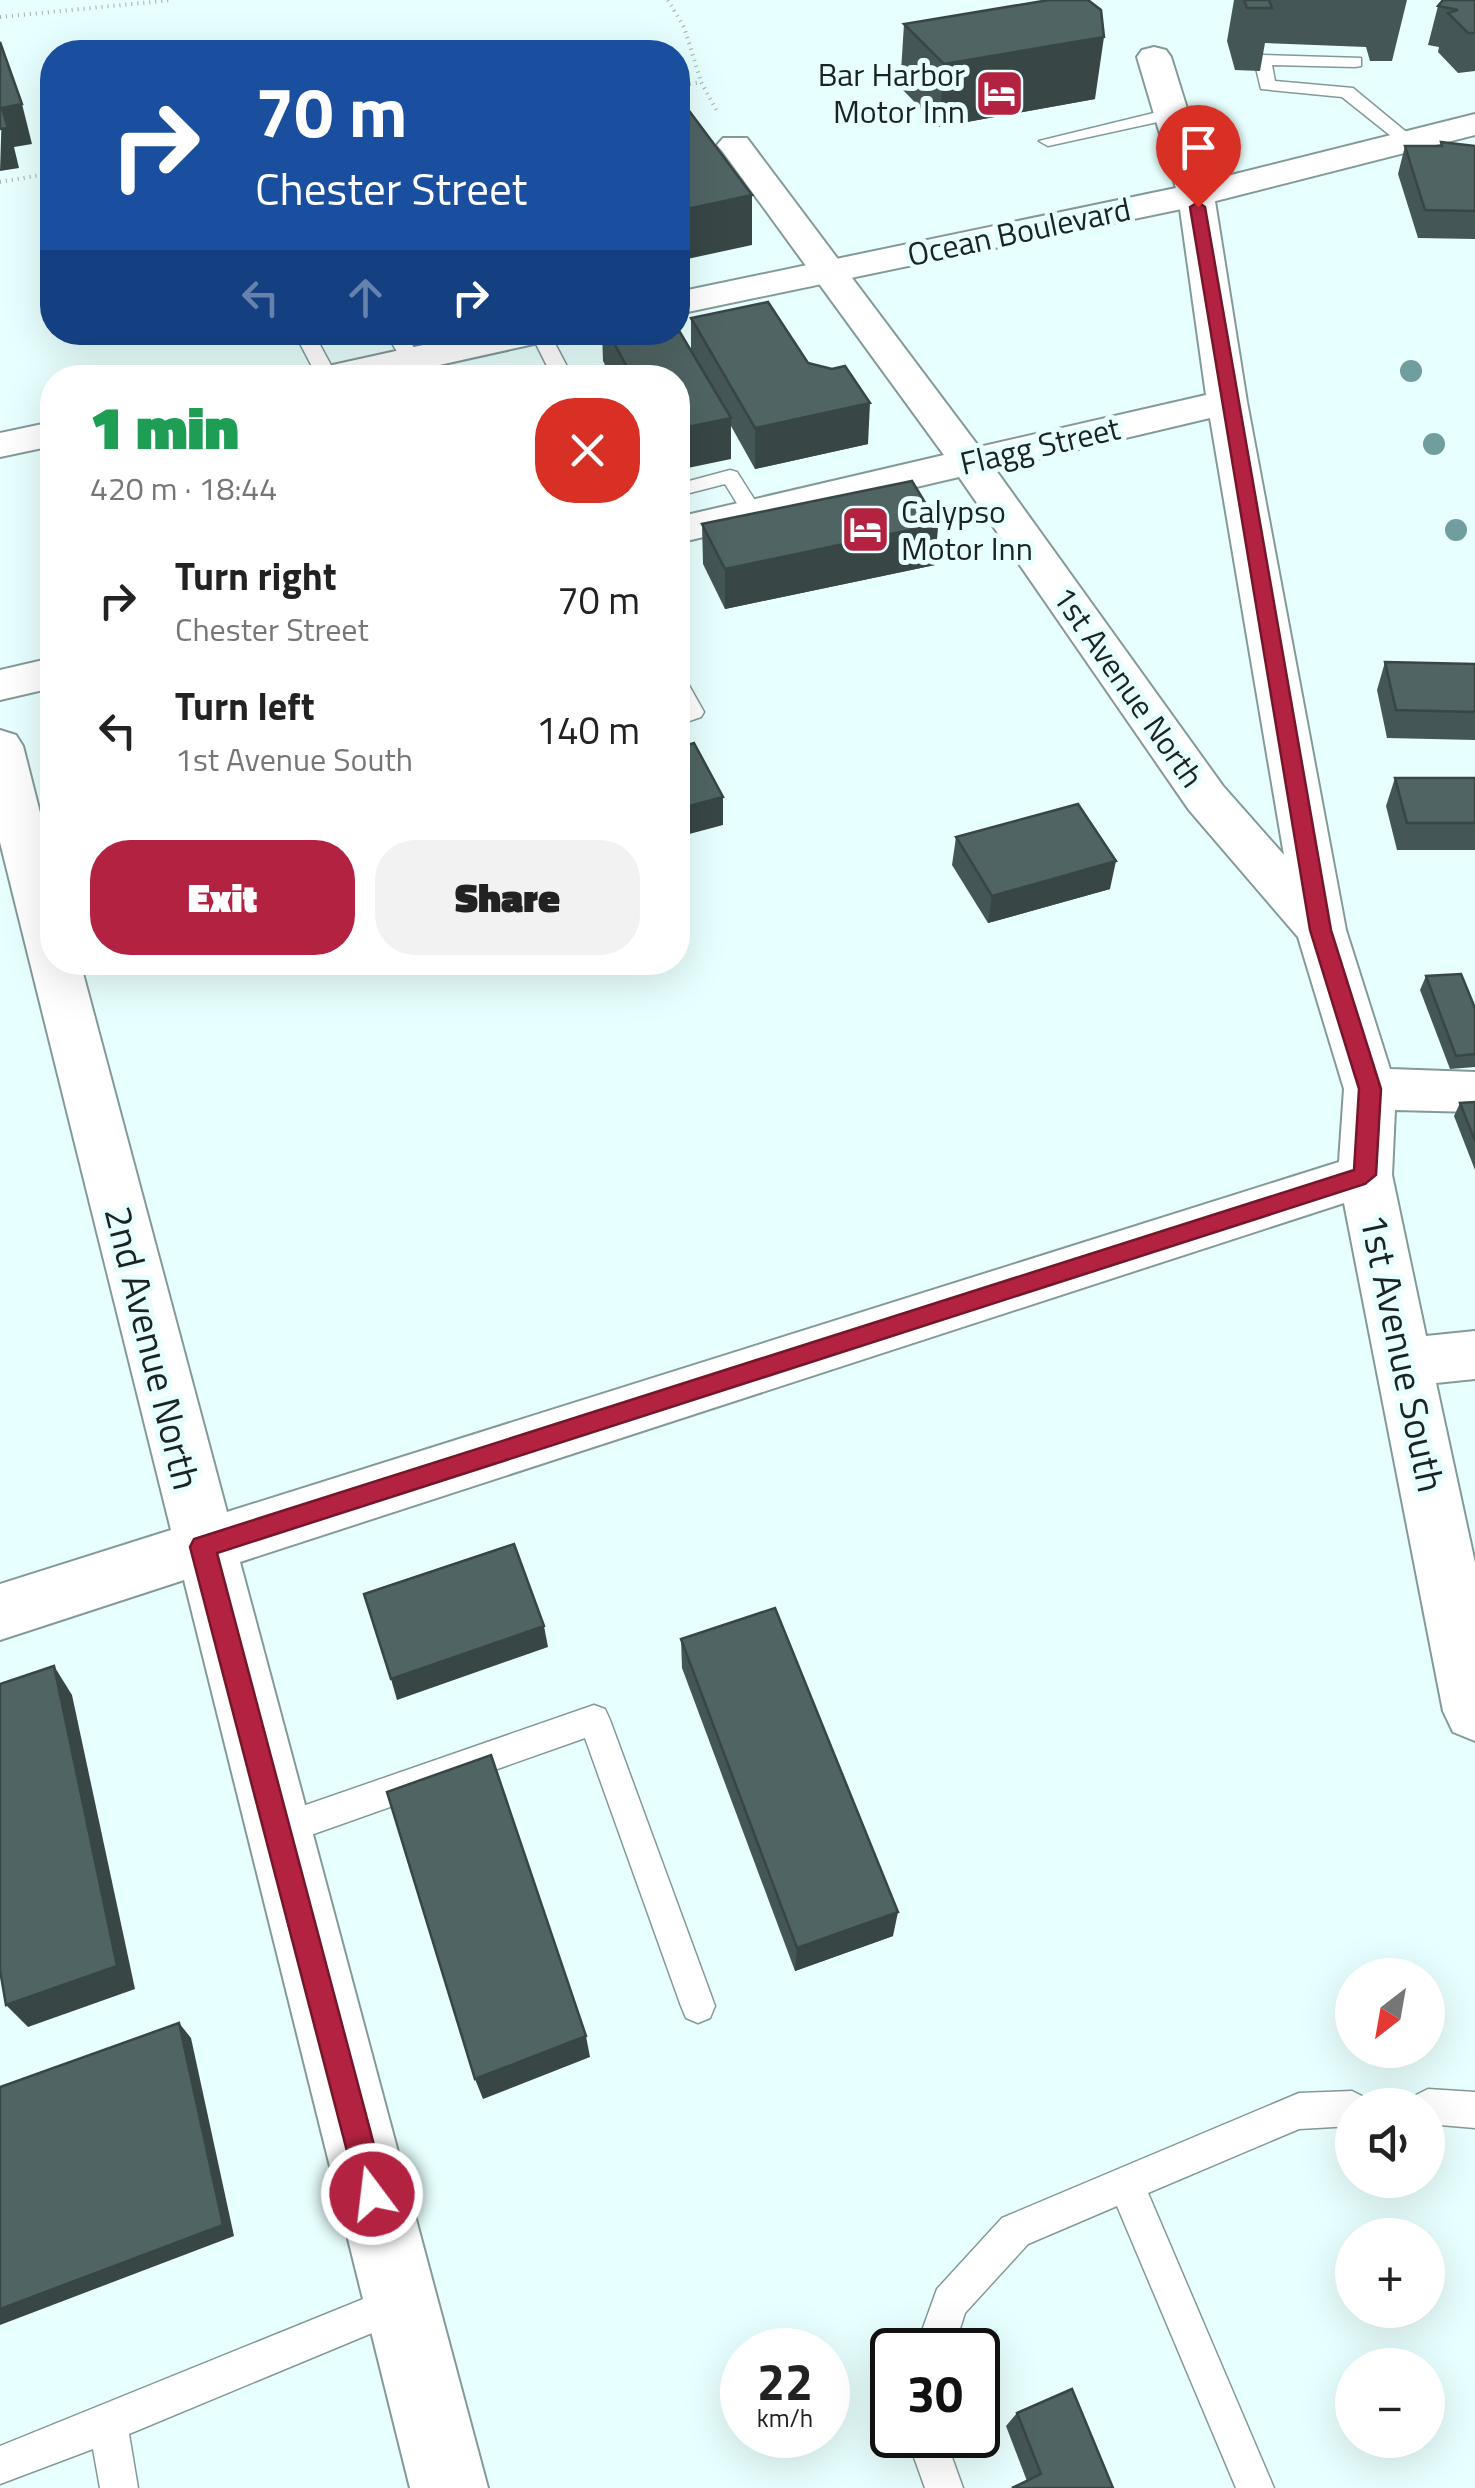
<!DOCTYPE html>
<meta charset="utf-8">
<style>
body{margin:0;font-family:"Titillium Web",sans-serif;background:#f2f2f2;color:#222;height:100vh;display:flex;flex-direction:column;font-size:38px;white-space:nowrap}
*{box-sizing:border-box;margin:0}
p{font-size:32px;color:#767676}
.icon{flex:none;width:55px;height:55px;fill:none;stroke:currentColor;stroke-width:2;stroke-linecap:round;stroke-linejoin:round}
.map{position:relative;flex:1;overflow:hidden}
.sheet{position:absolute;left:40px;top:365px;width:650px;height:610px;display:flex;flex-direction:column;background:#fff;border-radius:40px;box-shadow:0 10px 40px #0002}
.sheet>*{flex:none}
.top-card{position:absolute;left:40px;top:40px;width:650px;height:305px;border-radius:40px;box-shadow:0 10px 40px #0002;background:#1a4fa0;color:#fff;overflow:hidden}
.needle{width:65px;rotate:211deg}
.controls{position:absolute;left:1335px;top:1958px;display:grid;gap:20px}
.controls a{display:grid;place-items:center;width:110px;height:110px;border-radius:50%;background:#fff;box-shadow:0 10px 40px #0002;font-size:50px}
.speed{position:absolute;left:720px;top:2328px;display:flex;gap:20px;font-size:50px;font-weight:700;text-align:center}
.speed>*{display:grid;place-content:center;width:130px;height:130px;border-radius:50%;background:#fff;box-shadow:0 10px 40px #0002;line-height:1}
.speed small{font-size:25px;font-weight:400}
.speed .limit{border:5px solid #111;border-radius:15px;background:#fff;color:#111}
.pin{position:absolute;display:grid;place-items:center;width:85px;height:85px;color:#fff;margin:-102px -42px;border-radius:50% 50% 50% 0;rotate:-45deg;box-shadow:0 0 10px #0007}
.pin .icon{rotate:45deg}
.me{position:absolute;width:110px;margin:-55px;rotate:345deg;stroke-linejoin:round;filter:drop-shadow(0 0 8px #0008)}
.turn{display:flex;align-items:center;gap:35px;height:210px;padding:0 50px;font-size:45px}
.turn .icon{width:130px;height:130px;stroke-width:2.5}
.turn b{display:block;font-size:70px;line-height:85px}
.lanes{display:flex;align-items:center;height:95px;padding:0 50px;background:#0003;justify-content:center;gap:50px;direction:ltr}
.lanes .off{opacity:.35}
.round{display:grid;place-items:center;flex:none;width:105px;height:105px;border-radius:40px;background:#f2f2f2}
.summary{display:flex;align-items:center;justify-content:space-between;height:170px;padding:0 50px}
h1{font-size:60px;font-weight:800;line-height:75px;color:#1e9e55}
.action{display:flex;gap:20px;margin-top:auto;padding:20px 50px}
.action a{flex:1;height:115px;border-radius:40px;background:#b42241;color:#fff;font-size:40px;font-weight:800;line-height:115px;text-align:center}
.action a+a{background:#f2f2f2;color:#222}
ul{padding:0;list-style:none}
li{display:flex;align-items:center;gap:30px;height:130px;padding:0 50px}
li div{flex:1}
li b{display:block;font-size:38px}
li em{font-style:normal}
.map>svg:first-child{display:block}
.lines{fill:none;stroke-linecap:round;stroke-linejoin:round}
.service-casing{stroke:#849a99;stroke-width:3}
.minor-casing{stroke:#849a99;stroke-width:4}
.secondary-casing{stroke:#849a99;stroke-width:4}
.path{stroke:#9fb1b1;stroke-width:4;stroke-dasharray:1 5;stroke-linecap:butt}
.service{fill:#fff;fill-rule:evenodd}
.minor{fill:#fff;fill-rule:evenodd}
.secondary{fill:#fff;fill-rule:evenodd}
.tree{fill:#709d9d}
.wall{fill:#455656}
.shaded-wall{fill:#384646}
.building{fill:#506464;stroke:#384646;stroke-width:2.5}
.route{fill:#b42241;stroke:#75162a;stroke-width:2.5}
.labels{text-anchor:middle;stroke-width:10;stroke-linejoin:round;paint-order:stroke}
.far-poi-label{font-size:32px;fill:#1b2323;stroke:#e7fffe;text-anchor:end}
.far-street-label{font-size:32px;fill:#1b2323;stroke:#e7fffe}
.street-label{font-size:38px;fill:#1b2323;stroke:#e7fffe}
</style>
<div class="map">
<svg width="1475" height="2488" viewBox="0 0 1475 2488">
<rect width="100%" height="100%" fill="#e7fffe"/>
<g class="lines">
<defs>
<g id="service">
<polygon points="1262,55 1361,58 1361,66 1355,67 1272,65 1275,81 1353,88 1416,140 1401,144 1342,97 1261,89 1254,60"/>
<polygon points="1170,109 1179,114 1176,118 1048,146 1039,141"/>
<polygon points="294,332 313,332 338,378 318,378"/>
<polygon points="385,332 404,332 421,359 418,363 404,363"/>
<polygon points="530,332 549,332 573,378 553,378"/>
<polygon points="730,470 737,472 763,513 760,518 746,518 725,484 678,496 678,484"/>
<polygon points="678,677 686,680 704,712 701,717 678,725"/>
<polygon points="594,1705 605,1709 610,1720 715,2006 710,2018 698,2023 686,2018 681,2006 585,1738 277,1847 265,1842 261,1831 265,1820 277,1815"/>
<polygon points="1428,2089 1475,2092 1475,2128 1428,2124 1428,2105 1411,2105 1416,2095"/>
<polygon points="1352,2091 1364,2097 1368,2105 1352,2105 1352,2126 1299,2129 1148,2193 1274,2488 1236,2488 1117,2206 1028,2244 965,2313 953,2350 915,2350 937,2289 1002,2218 1299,2093"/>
<polygon points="400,2284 413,2290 419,2303 413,2316 129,2434 138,2488 100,2488 93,2449 0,2484 0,2446"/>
<polygon points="906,2435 944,2435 963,2488 925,2488"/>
</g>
<g id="minor">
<path d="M 1154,47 L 1166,50 L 1171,57 L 1214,195 L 1247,402 L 1346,930 L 1390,1069 L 1475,1072 L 1475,1112 L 1395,1110 L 1392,1175 L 1426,1336 L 1475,1331 L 1475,1379 L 1436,1383 L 1475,1563 L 1475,1741 L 1453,1732 L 1443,1711 L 1344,1203 L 240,1562 L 488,2488 L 410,2488 L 184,1580 L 0,1640 L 0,1584 L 171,1530 L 0,842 L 0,730 L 16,735 L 23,746 L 52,860 L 52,962 L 80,962 L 227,1512 L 1339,1162 L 1344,1089 L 1298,937 L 1189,810 L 959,477 L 678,543 L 678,517 L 944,455 L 723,152 L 717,145 L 723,138 L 747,138 L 979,447 L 1206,395 L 1178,195 L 1137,57 L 1142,50 ZM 1210,418 L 1284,855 L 1223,786 L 995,469 Z"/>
<polygon points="52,658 52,688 0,700 0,670"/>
</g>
<g id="secondary">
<polygon points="1475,114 1475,135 1196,206 678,314 678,292 1195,184"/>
<polygon points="482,332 557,332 552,340 381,378 305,378 310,370"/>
<polygon points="52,422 52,446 0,457 0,433"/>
</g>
</defs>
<use href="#service" class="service-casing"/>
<use href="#minor" class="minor-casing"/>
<use href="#secondary" class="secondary-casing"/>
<g class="path">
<polyline points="668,0 684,27 701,82"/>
<polyline points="0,17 172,0"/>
<polyline points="678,86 701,82 718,113"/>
<polyline points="0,182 52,173"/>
</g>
<use href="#service" class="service"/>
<use href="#minor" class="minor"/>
<use href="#secondary" class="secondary"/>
</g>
<g class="tree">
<circle cx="1411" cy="371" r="11"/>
<circle cx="1434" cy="444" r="11"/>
<circle cx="1456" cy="530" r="11"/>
</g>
<g class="wall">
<polygon points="1234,0 1407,0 1392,61 1370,61 1366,47 1265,43 1260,71 1235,70 1227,41"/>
<polygon points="1475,0 1475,71 1458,73 1438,52 1439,47 1428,45 1438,6"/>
<polygon points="904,24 1095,99 939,127 900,87"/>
<polygon points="1441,142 1475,146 1475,239 1418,238 1398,174 1405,146 1440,146"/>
<polygon points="691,318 808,363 868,444 755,469 731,426 731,459 678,378 612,378 603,361 602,332 678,332 691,353"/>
<polygon points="702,524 938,524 935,565 725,609 703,564"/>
<polygon points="1385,662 1475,664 1475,740 1387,738 1377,690"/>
<polygon points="1395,778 1475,778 1475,850 1397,850 1386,806"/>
<polygon points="956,837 1110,889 988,923 952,865"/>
<polygon points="1426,976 1475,1008 1475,1067 1450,1069 1420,990"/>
<polygon points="1475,1102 1475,1170 1454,1116 1460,1103"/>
<polygon points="681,1639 893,1936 795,1971 682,1668"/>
<polygon points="1017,2413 1113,2488 1027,2481 1006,2426"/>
</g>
<g class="shaded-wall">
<polygon points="1104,37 1095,99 939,127 944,64"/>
<polygon points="22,104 32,144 14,147 19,168 0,171 2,108"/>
<polygon points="752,195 752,245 678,261 678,211"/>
<polygon points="870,403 868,444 755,469 755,428"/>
<polygon points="731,418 731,459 678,470 678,429"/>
<polygon points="938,524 935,565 725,609 725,569"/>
<polygon points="723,797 723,825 678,837 678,809"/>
<polygon points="1116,861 1110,889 988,923 992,896"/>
<polygon points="544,1626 548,1647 397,1700 391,1679"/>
<polygon points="54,1666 72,1695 135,1989 28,2027 6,2005"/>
<polygon points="898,1912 893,1936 795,1971 797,1948"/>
<polygon points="179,2023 191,2038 234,2236 0,2325 0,2309"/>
<polygon points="586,2036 590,2057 483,2099 475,2079"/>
</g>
<g class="building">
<polygon points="1049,0 1088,0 1101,10 1104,37 944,64 904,24"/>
<polygon points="1244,0 1269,0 1272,8 1247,8"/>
<polygon points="1443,0 1475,0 1475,33 1468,33 1448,13 1458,10 1438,6"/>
<polygon points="0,42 22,104 2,108 8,128 0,129"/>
<polygon points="684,104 752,195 678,211 678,105"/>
<polygon points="1441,142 1475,146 1475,211 1425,210 1405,146 1442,146"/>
<polygon points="768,302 808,363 832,369 845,366 870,403 755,428 691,318"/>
<polygon points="678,329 731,418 678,429 678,378 633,378 608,332 678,332"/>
<polygon points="912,481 938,524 725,569 702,524"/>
<polygon points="1385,662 1475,664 1475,712 1396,710"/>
<polygon points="694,743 723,797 678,809 678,748"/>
<polygon points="1395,778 1475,778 1475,823 1407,823"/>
<polygon points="1078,804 1116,861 992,896 956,837"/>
<polygon points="1461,974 1475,1008 1475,1054 1456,1056 1426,976"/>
<polygon points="1475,1102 1475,1141 1460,1103"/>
<polygon points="514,1544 544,1626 391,1679 364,1594"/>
<polygon points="775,1608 898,1912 797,1948 681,1639"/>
<polygon points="54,1666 117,1966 6,2005 0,1970 0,1684"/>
<polygon points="491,1755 586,2036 475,2079 387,1792"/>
<polygon points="179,2023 223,2225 0,2309 0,2087"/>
<polygon points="1072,2389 1113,2488 1012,2488 1041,2474 1017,2413"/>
</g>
<polygon class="route" points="1198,202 1205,207 1331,930 1381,1089 1376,1175 1365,1184 217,1553 387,2194 383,2205 372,2209 361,2205 190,1547 194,1539 1354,1170 1359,1089 1310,930 1190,207"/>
<defs>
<symbol id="hotel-square" viewBox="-11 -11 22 22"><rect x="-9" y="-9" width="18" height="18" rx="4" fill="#b42241" stroke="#e7fffe"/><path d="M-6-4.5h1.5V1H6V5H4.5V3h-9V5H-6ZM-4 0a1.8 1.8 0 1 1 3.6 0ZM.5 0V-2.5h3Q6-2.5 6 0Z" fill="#fff"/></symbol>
</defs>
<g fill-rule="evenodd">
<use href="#hotel-square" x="972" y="66" width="55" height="55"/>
<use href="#hotel-square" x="838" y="502" width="55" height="55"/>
</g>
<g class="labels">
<g class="far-poi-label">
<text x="965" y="86">Bar Harbor<tspan x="965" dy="37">Motor Inn</tspan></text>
<text x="901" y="523" text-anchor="start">Calypso<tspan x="901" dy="37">Motor Inn</tspan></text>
</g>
<g class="far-street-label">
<text transform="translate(1019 232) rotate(-12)" y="11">Ocean Boulevard</text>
<text transform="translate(1040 446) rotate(-13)" y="11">Flagg Street</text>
<text transform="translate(1128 687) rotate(55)" y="11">1st Avenue North</text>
</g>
<g class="street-label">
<text transform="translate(152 1348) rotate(76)" y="13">2nd Avenue North</text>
<text transform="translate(1402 1353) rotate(78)" y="13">1st Avenue South</text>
</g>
</g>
</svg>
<div class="controls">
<a><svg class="needle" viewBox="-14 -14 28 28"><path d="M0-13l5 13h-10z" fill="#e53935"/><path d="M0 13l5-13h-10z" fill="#767676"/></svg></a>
<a><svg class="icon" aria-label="sound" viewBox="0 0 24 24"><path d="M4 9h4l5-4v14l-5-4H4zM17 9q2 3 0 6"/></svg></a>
<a>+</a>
<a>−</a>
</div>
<div class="speed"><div>22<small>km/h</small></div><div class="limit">30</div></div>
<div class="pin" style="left:1198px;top:207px;background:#d93025"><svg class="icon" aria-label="arrive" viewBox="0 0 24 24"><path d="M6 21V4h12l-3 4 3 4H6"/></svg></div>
<svg class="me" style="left:372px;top:2194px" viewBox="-20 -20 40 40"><circle r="17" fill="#b42241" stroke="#fff" stroke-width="3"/><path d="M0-11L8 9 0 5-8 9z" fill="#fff"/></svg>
<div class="top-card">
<div class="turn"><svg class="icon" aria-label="right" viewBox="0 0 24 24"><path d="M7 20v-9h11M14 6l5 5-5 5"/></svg><div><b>70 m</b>Chester Street</div></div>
<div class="lanes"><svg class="icon off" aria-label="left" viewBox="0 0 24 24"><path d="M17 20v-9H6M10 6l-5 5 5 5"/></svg><svg class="icon off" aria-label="ahead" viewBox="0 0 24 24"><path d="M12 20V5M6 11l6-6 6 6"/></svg><svg class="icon" aria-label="right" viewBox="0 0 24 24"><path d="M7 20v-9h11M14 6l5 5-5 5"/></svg></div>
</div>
<section class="sheet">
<div class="summary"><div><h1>1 min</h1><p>420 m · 18:44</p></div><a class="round" style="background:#d93025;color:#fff"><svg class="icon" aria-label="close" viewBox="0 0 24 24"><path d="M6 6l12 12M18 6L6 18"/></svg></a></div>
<ul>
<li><svg class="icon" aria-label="right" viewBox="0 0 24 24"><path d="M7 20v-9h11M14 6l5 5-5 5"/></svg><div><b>Turn right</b><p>Chester Street</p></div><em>70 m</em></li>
<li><svg class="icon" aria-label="left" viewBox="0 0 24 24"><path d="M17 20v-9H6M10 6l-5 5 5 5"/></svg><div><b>Turn left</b><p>1st Avenue South</p></div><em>140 m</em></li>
</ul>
<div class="action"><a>Exit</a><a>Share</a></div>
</section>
</div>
